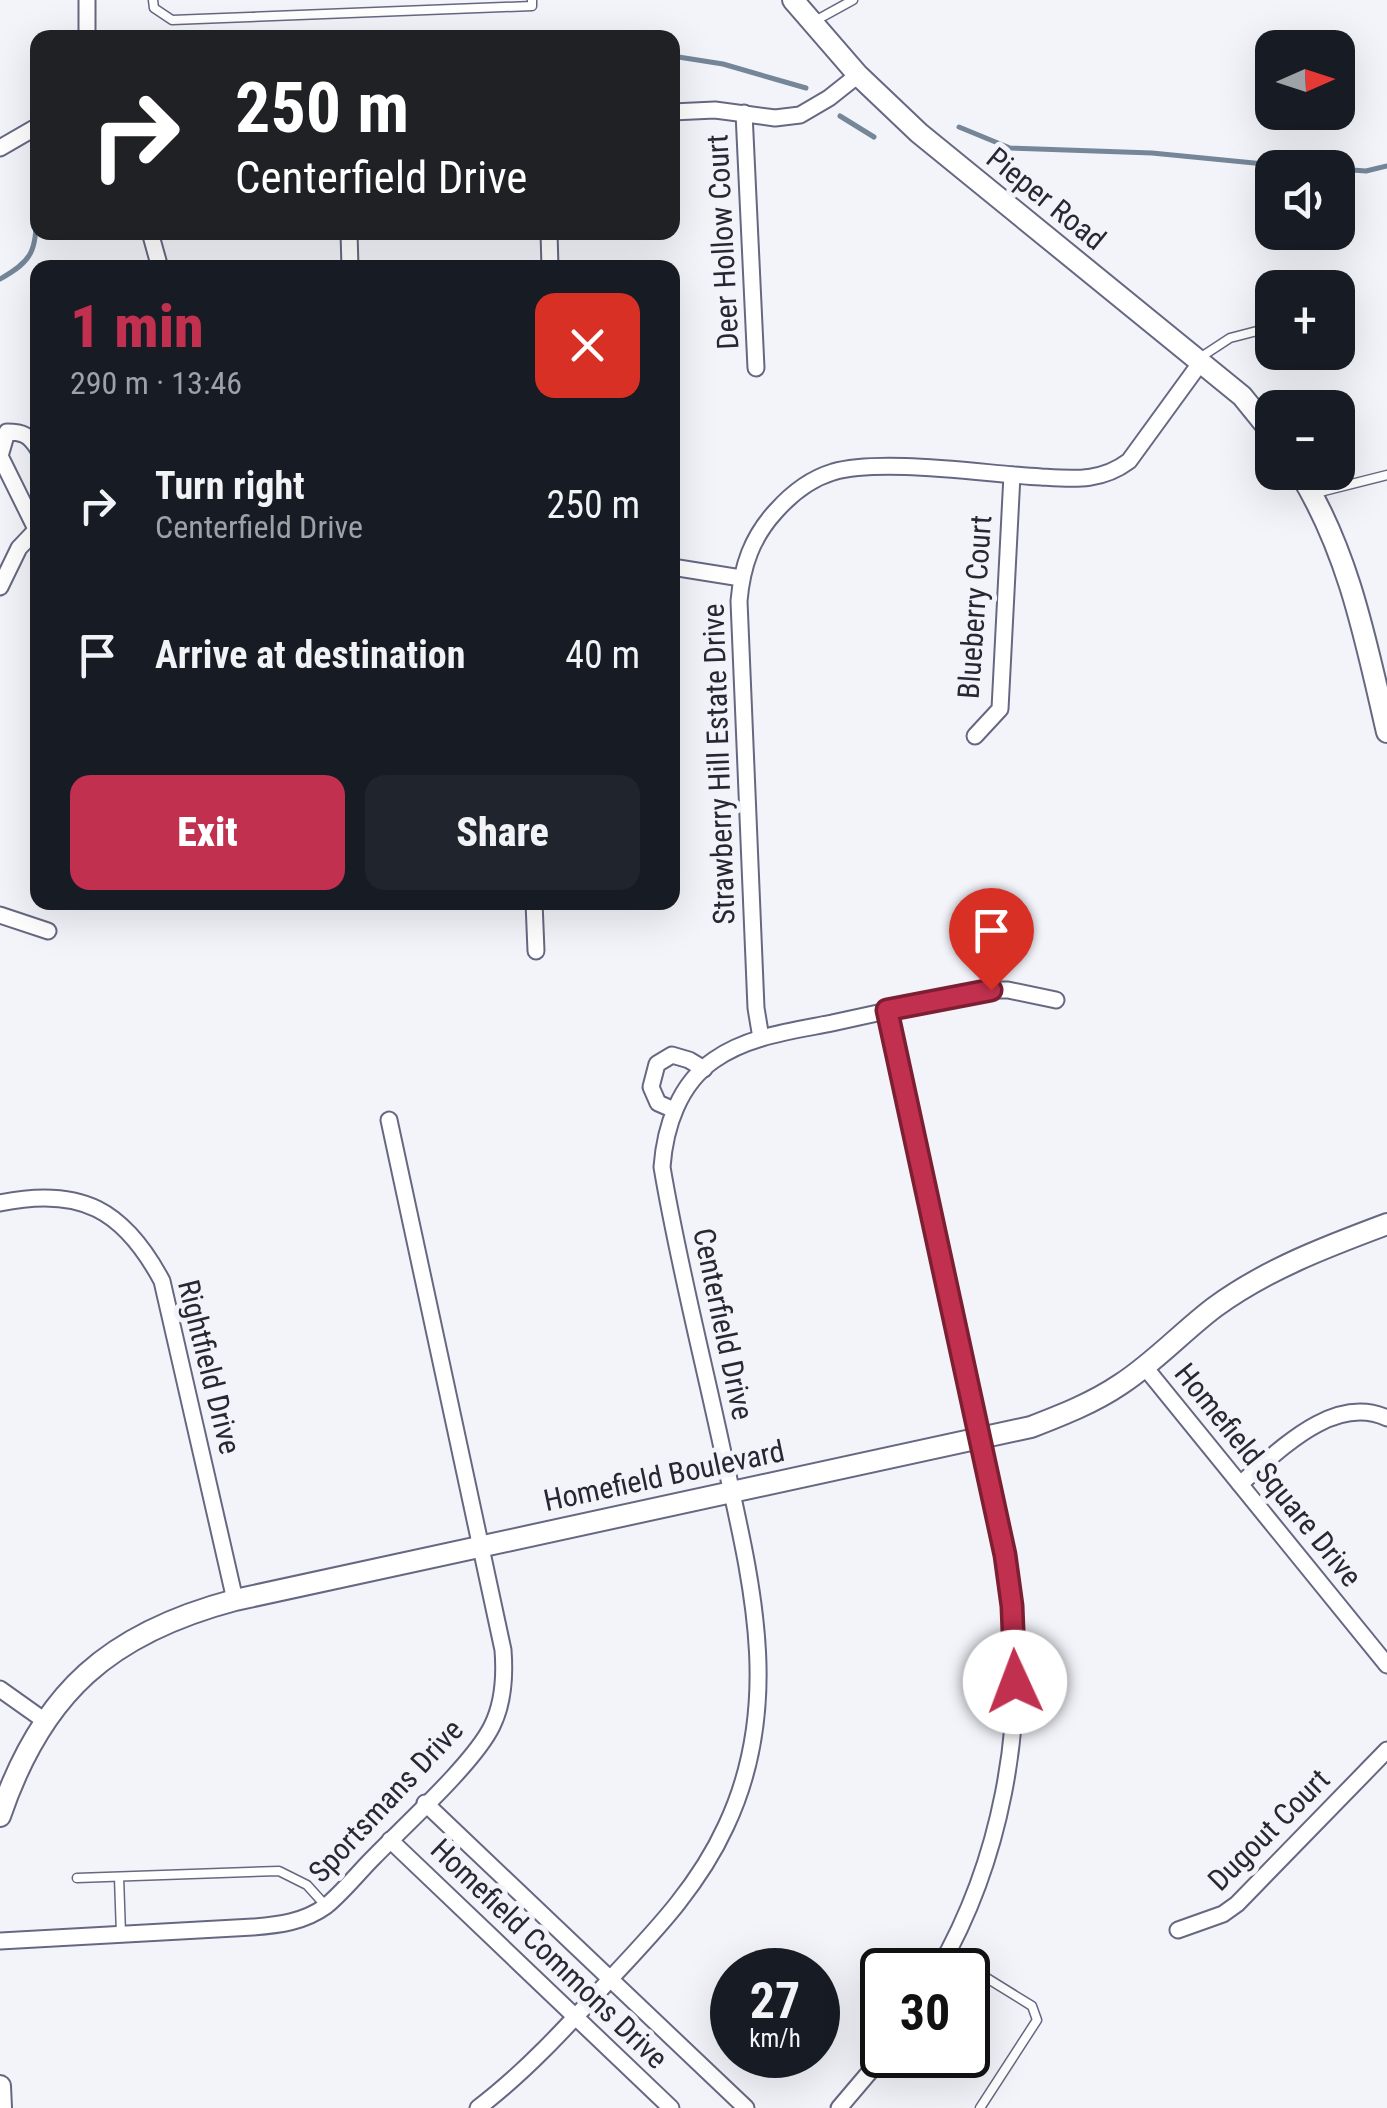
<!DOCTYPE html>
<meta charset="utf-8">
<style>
body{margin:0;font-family:"Roboto Condensed",sans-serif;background:#20242c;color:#f1f3f6;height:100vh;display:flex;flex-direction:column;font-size:38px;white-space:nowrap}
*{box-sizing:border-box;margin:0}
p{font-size:32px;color:#9ea1a6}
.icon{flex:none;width:55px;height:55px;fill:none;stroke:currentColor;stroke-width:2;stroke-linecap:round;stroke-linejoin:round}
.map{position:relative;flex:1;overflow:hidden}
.side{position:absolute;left:30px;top:260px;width:650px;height:650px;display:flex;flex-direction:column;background:#171b24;border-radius:20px;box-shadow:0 10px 40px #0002}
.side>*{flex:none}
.top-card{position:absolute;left:30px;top:30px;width:650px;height:210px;border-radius:20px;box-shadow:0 10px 40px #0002;background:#202124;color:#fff;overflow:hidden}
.needle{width:65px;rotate:87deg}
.fabs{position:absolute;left:1255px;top:30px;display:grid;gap:20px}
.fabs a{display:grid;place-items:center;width:100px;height:100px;border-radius:20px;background:#171b24;box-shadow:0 10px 40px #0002;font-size:50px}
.speed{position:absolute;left:710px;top:1948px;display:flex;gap:20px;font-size:50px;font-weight:700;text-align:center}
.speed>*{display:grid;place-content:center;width:130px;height:130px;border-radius:50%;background:#171b24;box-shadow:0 10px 40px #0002;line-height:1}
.speed small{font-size:25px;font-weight:400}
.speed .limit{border:5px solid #111;border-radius:15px;background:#fff;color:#111}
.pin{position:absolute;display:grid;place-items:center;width:85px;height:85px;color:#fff;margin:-102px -42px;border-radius:50% 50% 50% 0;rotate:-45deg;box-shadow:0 0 10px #0007}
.pin .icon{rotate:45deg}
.me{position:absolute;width:110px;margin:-55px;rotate:358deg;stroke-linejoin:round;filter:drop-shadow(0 0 8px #0008)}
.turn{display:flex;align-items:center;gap:35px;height:210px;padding:0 40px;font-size:45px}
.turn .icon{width:130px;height:130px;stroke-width:2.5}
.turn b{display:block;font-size:70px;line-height:85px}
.round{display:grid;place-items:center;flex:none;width:105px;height:105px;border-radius:20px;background:#20242c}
.headline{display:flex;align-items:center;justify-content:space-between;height:170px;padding:0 40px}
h1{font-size:60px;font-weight:800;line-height:75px;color:#c1304f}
.action{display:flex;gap:20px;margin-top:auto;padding:20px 40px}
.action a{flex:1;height:115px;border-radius:20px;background:#c1304f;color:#fff;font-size:40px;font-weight:800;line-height:115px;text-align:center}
.action a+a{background:#20242c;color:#f1f3f6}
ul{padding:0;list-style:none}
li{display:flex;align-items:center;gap:30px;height:150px;padding:0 40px}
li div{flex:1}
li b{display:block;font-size:38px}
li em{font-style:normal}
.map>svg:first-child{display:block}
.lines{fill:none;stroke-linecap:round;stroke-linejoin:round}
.stream{stroke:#748698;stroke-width:5}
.service-casing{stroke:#666882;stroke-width:11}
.minor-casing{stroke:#666882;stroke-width:19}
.tertiary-casing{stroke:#666882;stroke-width:24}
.service{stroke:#fff;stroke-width:8}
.minor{stroke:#fff;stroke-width:15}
.tertiary{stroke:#fff;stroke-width:20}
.route-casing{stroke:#7d1f33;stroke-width:25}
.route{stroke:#c1304f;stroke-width:18}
.labels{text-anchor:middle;stroke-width:10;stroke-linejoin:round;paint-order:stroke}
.street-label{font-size:30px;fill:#272833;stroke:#f3f4fa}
</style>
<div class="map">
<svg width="1387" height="2108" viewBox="0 0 1387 2108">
<rect width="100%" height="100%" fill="#f3f4fa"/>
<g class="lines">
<g class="stream">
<polyline points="672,56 723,64 806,88"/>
<polyline points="840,116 874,137"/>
<polyline points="959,127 1010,148 1152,153 1304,168"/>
<polyline points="1338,169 1366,171 1387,166"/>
<path d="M 0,279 C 34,260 35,251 37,213"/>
</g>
<defs>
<g id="service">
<polyline points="153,0 154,8 172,20 532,6 532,0"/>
<polyline points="813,22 853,0"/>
<polyline points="1201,357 1230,338 1272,327"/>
<polyline points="1312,494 1387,475"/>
<polyline points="119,1877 121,1934"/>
<polyline points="77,1878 279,1871 307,1885 326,1906"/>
<polyline points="948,1954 1032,2006 1037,2020 980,2108"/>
</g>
<g id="minor">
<polyline points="87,0 87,38"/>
<polyline points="672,112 715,110 775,118 800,115 829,98 858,75"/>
<polyline points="744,113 756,368"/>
<polyline points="0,148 38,126"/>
<polyline points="150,232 160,268"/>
<polyline points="349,232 350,268"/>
<polyline points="549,232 550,268"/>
<path d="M 36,529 L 0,456 L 7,432 C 23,432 29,435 38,449"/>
<polyline points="672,567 741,578"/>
<polyline points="0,587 19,548 38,528"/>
<polyline points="975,736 1000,709 1012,475"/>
<polyline points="534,902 536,951"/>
<polyline points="0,915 48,931"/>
<path d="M 887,1011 C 912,1124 937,1238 962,1351 C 980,1435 1003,1519 1012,1604 C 1025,1729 1001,1861 938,1970"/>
<path d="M 761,1038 L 756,1008 L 739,601 C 742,566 752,537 776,511 C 792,493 810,479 833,472 C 883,458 985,474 1041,477 C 1074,479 1101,482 1129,461 L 1201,362"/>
<polyline points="674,1110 658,1103 651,1087 657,1064 672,1055 689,1060 704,1069"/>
<path d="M 0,1203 C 81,1186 124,1210 162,1281 L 235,1600"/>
<polyline points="1144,1366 1387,1665"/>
<path d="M 1240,1484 C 1278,1452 1333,1393 1387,1418"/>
<polyline points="0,1689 45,1721"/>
<polyline points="425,1803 746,2108"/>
<polyline points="390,1840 671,2108"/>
<polyline points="1178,1930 1223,1914 1237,1904 1387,1750"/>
<path d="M 0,1941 L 253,1927 C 279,1925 304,1922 326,1906 C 343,1892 358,1873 374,1857 C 405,1825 474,1763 492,1726 C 504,1702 505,1676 503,1650 L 389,1120"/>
<path d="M 478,2108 C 528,2070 571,2022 613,1976 C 657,1929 699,1885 726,1826 C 785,1701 750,1576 722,1448 C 702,1355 678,1262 662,1167 C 665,1127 679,1084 714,1060 C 748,1036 792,1031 832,1023 C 885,1011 938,1000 991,990 L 1008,990 L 1056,1000"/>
<polyline points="839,2108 884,2055"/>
</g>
<g id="tertiary">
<polyline points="793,0 858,75 919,133 1242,396 1272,433"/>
<path d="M 1299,472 C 1349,552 1366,642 1387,732"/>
<path d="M 0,1816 C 42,1692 110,1633 235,1600 L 1031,1427 C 1062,1415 1093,1403 1121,1384 C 1155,1362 1183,1331 1215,1307 C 1267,1269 1328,1246 1387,1224"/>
<polyline points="0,2086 1,2108"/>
</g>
</defs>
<use href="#service" class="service-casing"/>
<use href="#minor" class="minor-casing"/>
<use href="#tertiary" class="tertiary-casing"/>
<use href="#service" class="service"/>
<use href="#minor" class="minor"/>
<use href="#tertiary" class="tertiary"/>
</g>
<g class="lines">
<defs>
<polyline id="route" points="991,990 887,1010 1005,1555 1012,1606 1015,1682"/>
</defs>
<use href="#route" class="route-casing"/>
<use href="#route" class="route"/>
</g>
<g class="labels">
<g class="street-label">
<text transform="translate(1046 199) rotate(39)" y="10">Pieper Road</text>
<text transform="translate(723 242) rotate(-93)" y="10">Deer Hollow Court</text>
<text transform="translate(975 607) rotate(-86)" y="10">Blueberry Court</text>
<text transform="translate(719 764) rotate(-92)" y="10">Strawberry Hill Estate Drive</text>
<text transform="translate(723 1324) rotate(78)" y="10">Centerfield Drive</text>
<text transform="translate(209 1367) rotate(76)" y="10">Rightfield Drive</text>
<text transform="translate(1268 1475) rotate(51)" y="10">Homefield Square Drive</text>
<text transform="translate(664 1476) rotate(-12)" y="10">Homefield Boulevard</text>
<text transform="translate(386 1801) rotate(-47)" y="10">Sportsmans Drive</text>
<text transform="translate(1269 1830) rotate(-45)" y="10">Dugout Court</text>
<text transform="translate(549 1954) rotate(44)" y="10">Homefield Commons Drive</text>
</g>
</g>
</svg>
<div class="fabs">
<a><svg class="needle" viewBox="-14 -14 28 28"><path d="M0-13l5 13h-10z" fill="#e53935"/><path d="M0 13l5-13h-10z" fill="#9ea1a6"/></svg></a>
<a><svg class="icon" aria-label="sound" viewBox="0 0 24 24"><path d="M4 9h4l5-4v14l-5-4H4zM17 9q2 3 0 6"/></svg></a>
<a>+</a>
<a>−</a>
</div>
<div class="speed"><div>27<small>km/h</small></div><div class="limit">30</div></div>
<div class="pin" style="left:991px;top:990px;background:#d93025"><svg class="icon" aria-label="arrive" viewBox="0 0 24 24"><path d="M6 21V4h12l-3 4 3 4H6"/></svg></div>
<svg class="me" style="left:1015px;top:1682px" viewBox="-20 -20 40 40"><circle r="19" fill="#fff"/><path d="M0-13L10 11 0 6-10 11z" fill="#c1304f"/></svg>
<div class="top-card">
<div class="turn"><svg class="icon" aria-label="right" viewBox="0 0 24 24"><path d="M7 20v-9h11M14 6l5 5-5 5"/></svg><div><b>250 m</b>Centerfield Drive</div></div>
</div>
<section class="side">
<div class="headline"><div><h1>1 min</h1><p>290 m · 13:46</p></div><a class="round" style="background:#d93025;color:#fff"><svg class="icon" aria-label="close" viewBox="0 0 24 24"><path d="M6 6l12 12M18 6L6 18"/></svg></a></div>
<ul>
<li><svg class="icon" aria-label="right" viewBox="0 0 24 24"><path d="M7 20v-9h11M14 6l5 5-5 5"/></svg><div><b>Turn right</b><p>Centerfield Drive</p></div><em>250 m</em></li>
<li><svg class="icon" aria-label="arrive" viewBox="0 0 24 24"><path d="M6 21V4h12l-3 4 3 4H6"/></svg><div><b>Arrive at destination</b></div><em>40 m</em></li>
</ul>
<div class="action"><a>Exit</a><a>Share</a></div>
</section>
</div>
